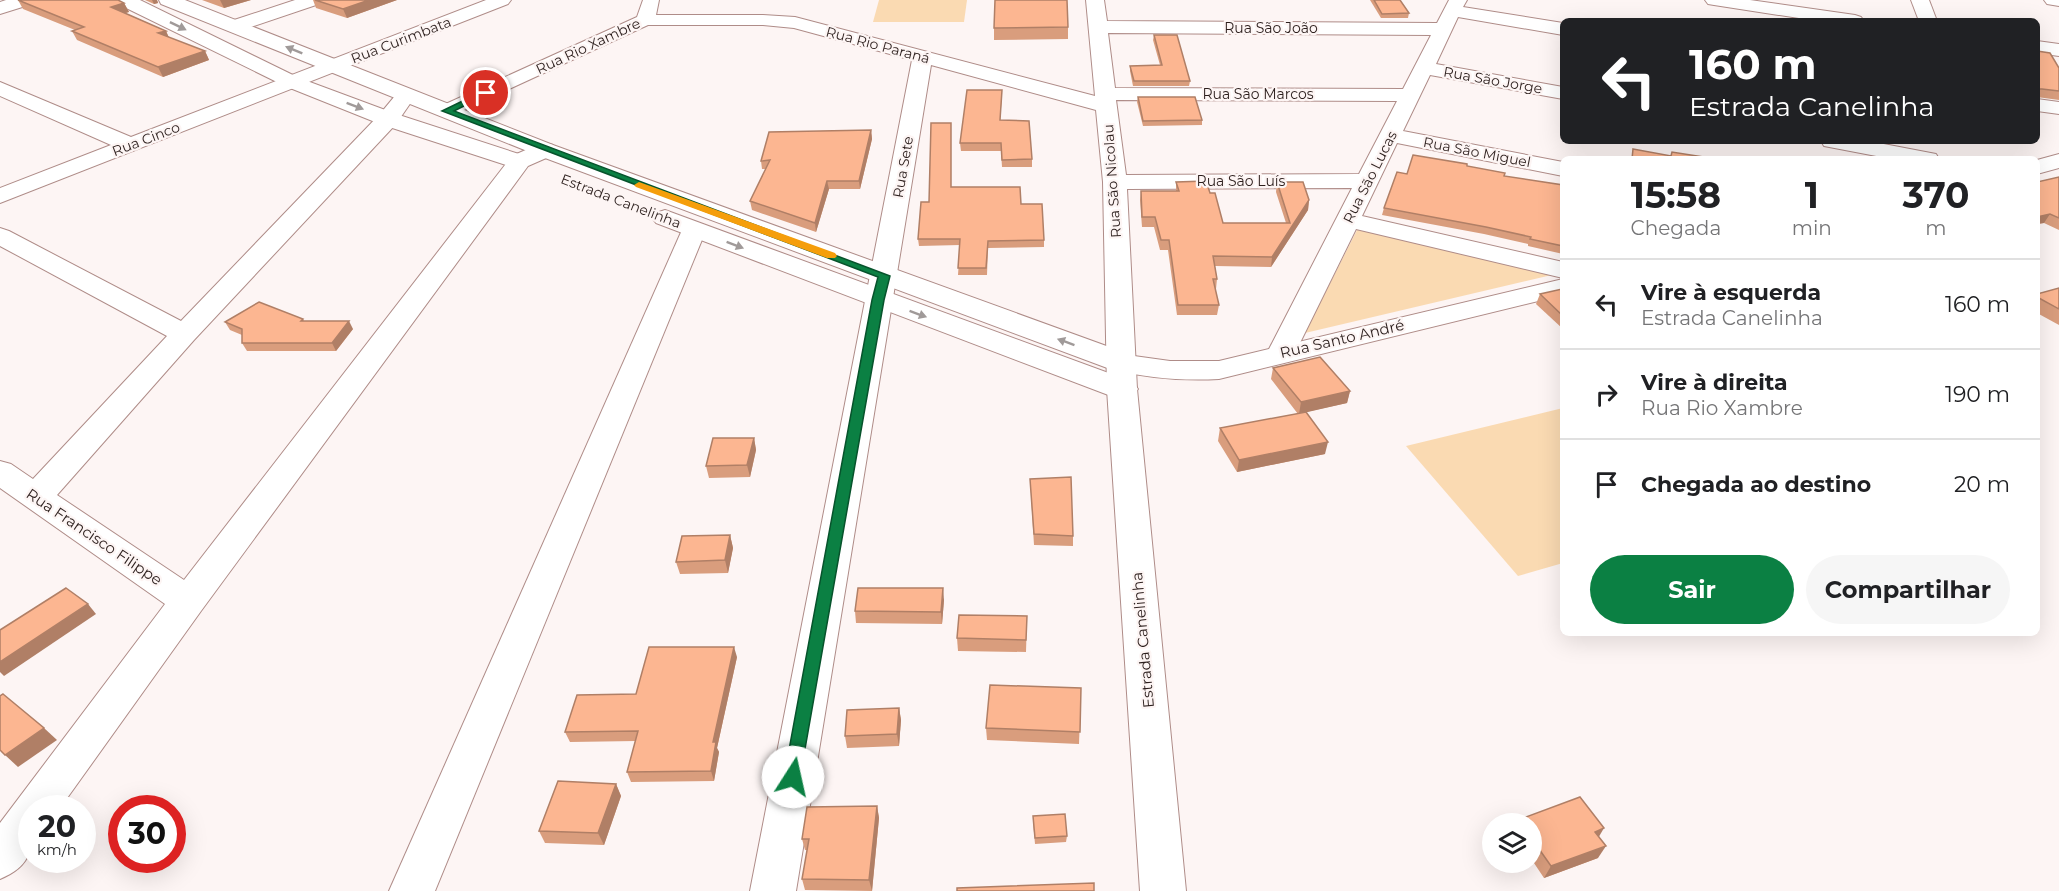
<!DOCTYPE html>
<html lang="pt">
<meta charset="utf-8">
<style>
body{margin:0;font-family:Montserrat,sans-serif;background:#f6f6f6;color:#202124;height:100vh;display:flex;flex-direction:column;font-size:22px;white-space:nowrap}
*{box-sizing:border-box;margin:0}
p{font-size:20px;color:#757577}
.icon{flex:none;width:33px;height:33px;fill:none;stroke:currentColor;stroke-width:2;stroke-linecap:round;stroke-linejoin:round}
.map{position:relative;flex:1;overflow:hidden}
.details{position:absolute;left:1560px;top:156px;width:480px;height:480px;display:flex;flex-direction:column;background:#fff;border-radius:9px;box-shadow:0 6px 24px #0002}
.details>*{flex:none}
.guide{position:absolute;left:1560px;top:18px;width:480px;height:126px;border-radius:9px;box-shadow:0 6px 24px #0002;background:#202124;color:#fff;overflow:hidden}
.buttons{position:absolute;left:1482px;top:813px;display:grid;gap:12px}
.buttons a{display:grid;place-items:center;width:60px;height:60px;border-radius:50%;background:#fff;box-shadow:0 6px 24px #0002;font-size:30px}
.speed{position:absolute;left:18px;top:795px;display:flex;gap:12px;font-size:30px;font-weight:700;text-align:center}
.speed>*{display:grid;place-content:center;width:78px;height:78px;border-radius:50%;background:#fff;box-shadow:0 6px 24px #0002;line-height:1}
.speed small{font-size:15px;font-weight:400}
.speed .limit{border:9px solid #d22;background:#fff;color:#111}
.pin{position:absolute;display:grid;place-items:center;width:51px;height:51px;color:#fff;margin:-26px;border:3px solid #fff;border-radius:50%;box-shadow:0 2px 6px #0007}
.me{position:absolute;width:66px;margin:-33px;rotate:10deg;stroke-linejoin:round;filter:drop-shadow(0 0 4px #0008)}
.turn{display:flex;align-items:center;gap:21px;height:126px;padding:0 30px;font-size:27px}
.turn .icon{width:78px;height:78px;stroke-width:2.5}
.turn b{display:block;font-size:42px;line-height:51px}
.eta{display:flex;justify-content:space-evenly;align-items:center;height:102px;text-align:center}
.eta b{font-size:36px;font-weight:700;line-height:42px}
.primary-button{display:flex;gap:12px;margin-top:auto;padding:12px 30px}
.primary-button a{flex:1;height:69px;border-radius:36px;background:#0b8043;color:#fff;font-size:24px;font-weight:700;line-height:69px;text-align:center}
.primary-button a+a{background:#f6f6f6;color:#202124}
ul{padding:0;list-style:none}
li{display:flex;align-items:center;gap:18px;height:90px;padding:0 30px;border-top:2px solid #e0e0e0}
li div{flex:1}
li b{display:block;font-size:22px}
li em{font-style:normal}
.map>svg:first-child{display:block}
.green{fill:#fadab2}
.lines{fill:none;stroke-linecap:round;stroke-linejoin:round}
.street-casing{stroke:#af8c88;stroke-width:2}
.secondary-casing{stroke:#af8c88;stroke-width:2}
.street{fill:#fff;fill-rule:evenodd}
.secondary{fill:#fff;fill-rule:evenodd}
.wall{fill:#d99d7d}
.shaded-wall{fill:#b07f66}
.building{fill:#fcb691;stroke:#b07f66;stroke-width:1.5}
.oneway{fill:#a09a99}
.route{fill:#0b8043;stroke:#07532c;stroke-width:1.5}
.slow{fill:#f59e0b}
.labels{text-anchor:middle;stroke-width:4.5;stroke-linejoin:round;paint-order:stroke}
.far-street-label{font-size:14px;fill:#2c1f1d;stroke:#fdf5f4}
.street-label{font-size:15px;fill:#2c1f1d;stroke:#fdf5f4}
</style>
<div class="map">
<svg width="2059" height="891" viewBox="0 0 2059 891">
<rect width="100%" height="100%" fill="#fdf5f4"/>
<g class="green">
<polygon points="879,0 967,0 964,22 873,22"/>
<polygon points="1358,228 1556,274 1305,333"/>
<polygon points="1563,408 1563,563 1518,576 1406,446"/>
</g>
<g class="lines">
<defs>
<g id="street">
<polygon points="295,0 322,0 319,4 242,30 228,30 226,26 228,22"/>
<polygon points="486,0 511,0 508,4 0,203 0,188 111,145 0,96 0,82 131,137"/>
<path d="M 643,0 L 659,0 L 656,15 L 763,15 L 795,17 L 1095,96 L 1086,0 L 1104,0 L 1107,21 L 1437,23 L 1449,0 L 1467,0 L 1463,7 L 1563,23 L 1563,35 L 1458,17 L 1436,64 L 1563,87 L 1563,99 L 1430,75 L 1403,131 L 1563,162 L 1563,176 L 1397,143 L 1362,216 L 1563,262 L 1563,278 L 1356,229 L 1295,353 L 1291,359 L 1281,362 L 1271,359 L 1267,353 L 1352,188 L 1127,189 L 1137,389 L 1186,891 L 1140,891 L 1107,389 L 1103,182 L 1096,110 L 931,65 L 796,891 L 750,891 L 912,60 L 794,28 L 763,25 L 648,25 L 453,115 L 446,117 L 439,115 L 435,111 L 439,107 L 637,17 ZM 1108,33 L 1431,35 L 1403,89 L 1115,88 ZM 1116,100 L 1397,101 L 1359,174 L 1126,175 Z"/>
<polygon points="1705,0 1750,0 1855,15 1861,17 1864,21 1818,21 1714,5 1708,4"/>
<polygon points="1911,0 1929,0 1937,21 1919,21"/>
<polygon points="2044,0 2059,0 2059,6 2047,4"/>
<polygon points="2037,41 2059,44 2059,56 2037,53"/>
<path d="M 406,89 L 413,91 L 416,95 L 396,124 L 194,340 L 57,495 L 184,580 L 512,156 L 537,145 L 545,143 L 553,145 L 556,150 L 553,155 L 528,166 L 201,611 L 60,808 L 32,808 C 32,842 37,864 0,879 L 0,823 L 165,604 L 0,488 L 0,461 L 11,464 L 33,479 L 167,336 L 0,246 L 0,228 L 9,231 L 181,321 L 380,114 L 399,91 Z"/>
<polygon points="2037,99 2059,102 2059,114 2037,111"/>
<polygon points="1821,141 1868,141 1936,154 1939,159 1892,159 1824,146"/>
<polygon points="694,223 703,225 706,230 435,891 389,891 682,230 685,225"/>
</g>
<g id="secondary">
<polygon points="6,0 34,0 32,4 0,14 0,2"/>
<polygon points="116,0 140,0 299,78 396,114 522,155 526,160 522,165 514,167 506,165 380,124 285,86 118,4"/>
<path d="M 159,0 L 185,0 L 553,145 L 1134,356 L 1170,361 L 1219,361 L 1563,279 L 1563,295 L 1219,379 C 1181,381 1147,378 1110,369 L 537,155 L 161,4 Z"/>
<polygon points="2059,154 2059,168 2037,174 2037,160"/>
<polygon points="665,210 1133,382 1138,389 1133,396 1122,399 1111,396 656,223 652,218 656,213"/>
</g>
</defs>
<use href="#street" class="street-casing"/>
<use href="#secondary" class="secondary-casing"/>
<use href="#street" class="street"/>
<use href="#secondary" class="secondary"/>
</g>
<g class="wall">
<polygon points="18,0 124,3 129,12 125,13 166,31 169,38 205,51 209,60 163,77 77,40 72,31 75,30 23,9"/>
<polygon points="145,0 157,0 158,3 154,4"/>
<polygon points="202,0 251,0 224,8"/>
<polygon points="313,0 397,0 347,18 316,8"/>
<polygon points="1370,0 1400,0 1409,13 1408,18 1381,18"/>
<polygon points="1068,27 1068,39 994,40 994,28"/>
<polygon points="1154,35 1190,81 1189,86 1133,86 1130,71 1130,66 1160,65 1153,40"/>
<polygon points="2037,51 2059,68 2059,100 2037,97"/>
<polygon points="1002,97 1000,120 1032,159 1032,167 1002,167 1001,151 961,151 960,143"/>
<polygon points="1138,97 1202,120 1202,125 1143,126 1137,102"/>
<polygon points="871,130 872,139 860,189 829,189 816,232 752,210 750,201 766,169 762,169 761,161"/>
<polygon points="1467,166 1504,176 1563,185 1563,254 1528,246 1528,244 1484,234 1382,215 1384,208 1407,174"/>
<polygon points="2059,177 2059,230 2044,223 2037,224 2037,182"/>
<polygon points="1176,182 1210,193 1223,223 1286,223 1276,192 1277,182 1309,200 1308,210 1271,267 1215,266 1217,279 1216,289 1215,289 1219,305 1217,315 1177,315 1168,250 1160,250 1154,227 1142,227 1140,200 1141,191 1176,191"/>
<polygon points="951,187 1021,204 1044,240 1044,247 988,248 987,275 958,275 960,245 919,246 918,239 929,202"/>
<polygon points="2059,288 2059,325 2037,313 2037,294"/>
<polygon points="1563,290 1563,329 1536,304 1540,294"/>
<polygon points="303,319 304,321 353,329 336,351 247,351 242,343 242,335 230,330 225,322"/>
<polygon points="1273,368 1350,391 1347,403 1306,412 1325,454 1237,472 1218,441 1220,428 1298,414 1271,379"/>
<polygon points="754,438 756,450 750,477 709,478 706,466"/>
<polygon points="1030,479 1073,536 1073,546 1034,545"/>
<polygon points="730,535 733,548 728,573 680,574 676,562"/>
<polygon points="944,600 942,624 856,623 855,611"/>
<polygon points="1027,616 1026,652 958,651 957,638"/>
<polygon points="737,657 717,748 719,752 714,781 631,782 627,772 636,741 570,742 565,732 636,694"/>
<polygon points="1081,688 1079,744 987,740 986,728"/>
<polygon points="899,708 901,720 899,746 847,748 845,736"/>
<polygon points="616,784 621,796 604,845 545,843 539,831"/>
<polygon points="877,806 879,818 872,891 805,890 802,879 807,850 805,850 802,839"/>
<polygon points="1518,820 1599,837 1598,858 1544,878 1532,860 1532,824 1515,824"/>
<polygon points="1033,822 1067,836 1066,842 1035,844"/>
</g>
<g class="shaded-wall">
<polygon points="152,0 157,0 158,3 154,4"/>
<polygon points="220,0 251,0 224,8"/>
<polygon points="369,0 397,0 347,18 343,9"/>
<polygon points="124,3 129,12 116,16 111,7"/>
<polygon points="166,31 170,40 158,33"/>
<polygon points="205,51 209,60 163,77 158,67"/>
<polygon points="871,130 872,139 860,189 859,181"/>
<polygon points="827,181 829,189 816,232 815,223"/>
<polygon points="1309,200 1308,210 1271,267 1272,257"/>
<polygon points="2050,214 2044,223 2037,224 2037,217"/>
<polygon points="349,321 353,329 336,351 332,343"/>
<polygon points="1350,391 1347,403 1299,414 1301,402"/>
<polygon points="754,438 756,450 750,477 747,465"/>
<polygon points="1328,442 1325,454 1237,472 1239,460"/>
<polygon points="730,535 733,548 728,573 725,560"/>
<polygon points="943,588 944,600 942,624 941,612"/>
<polygon points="88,604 96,614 4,676 0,672 0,662"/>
<polygon points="734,647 737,657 717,748 719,752 714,781 711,771 713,742"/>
<polygon points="899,708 901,720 899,746 897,734"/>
<polygon points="44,728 57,740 18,767 5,755"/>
<polygon points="616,784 621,796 604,845 598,833"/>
<polygon points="877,806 879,818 872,891 869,880"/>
<polygon points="1604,828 1597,840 1595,832"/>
<polygon points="1606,846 1598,858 1544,878 1551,866"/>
</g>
<g class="building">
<polygon points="18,0 118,0 124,3 111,7 166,31 158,33 205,51 158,67 72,31 84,27"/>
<polygon points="315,0 369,0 343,9"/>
<polygon points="995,0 1067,0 1068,27 994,28"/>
<polygon points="1374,0 1400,0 1409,13 1382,14"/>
<polygon points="1154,35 1177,35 1190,81 1134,81 1130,66 1162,65"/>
<polygon points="2037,51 2050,53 2059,68 2059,91 2042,89 2037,89"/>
<polygon points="967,90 1002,90 1000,120 1029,121 1032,159 1002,160 1001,143 960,143"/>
<polygon points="1138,97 1195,97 1202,120 1143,121"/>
<polygon points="931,123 951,123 951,187 1020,187 1021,204 1042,204 1044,240 988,241 986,268 958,268 960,239 918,239 921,202 929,202"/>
<polygon points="871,130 859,181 827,181 815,223 750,201 770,160 761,161 769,132"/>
<polygon points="1633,149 1671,156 1672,152 1703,157 1703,159 1632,159"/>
<polygon points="1413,155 1467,164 1467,166 1505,173 1504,176 1563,185 1563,246 1530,239 1531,237 1486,227 1384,208 1397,172 1407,174"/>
<polygon points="2059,177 2059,218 2050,214 2037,217 2037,182"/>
<polygon points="1206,181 1210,193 1215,193 1223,223 1290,223 1277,182 1303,182 1309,200 1272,257 1213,256 1217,279 1213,279 1219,305 1178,305 1169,240 1161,240 1155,217 1142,217 1141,191 1179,191 1176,182"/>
<polygon points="2059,288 2059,309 2037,297 2037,294"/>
<polygon points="1562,289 1563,290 1563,316 1540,294"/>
<polygon points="259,302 303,319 301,321 349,321 332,343 242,343 242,329 225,322"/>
<polygon points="1320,357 1350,391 1301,402 1273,368"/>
<polygon points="1306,412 1328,442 1239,460 1220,428"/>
<polygon points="713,438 754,438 747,465 706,466"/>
<polygon points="1071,477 1073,536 1034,534 1030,479"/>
<polygon points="730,535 725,560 676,562 682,536"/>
<polygon points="66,588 88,604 0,662 0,630"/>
<polygon points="858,588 943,588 941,612 855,611"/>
<polygon points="959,615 1027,616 1026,640 957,638"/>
<polygon points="649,647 734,647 713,742 716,742 711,771 627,772 638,731 565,732 577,695 636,694"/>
<polygon points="990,685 1081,688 1080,732 986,728"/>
<polygon points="3,694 44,728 5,755 0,750 0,696"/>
<polygon points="899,708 897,734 845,736 847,710"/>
<polygon points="558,781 616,784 598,833 539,831"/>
<polygon points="1580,797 1604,828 1595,832 1606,846 1551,866 1532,839 1532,824 1520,824 1518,820"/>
<polygon points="877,806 869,880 802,879 809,839 802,839 807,807"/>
<polygon points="1065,814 1067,836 1035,838 1033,816"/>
<polygon points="1094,883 1094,891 957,891 957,888"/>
</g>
<defs><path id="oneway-solid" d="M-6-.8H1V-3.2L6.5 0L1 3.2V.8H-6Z" transform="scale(1.5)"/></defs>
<g class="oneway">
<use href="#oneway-solid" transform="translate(178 26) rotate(26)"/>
<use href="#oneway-solid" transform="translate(294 50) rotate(-158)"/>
<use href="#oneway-solid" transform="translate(355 106) rotate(21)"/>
<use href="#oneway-solid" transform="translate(735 245) rotate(21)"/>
<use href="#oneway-solid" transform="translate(918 314) rotate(20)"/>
<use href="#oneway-solid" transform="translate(1066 342) rotate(-160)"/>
</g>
<polygon class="route" points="483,91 490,93 454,111 890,276 884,300 799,783 793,785 787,783 784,777 872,300 878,277 442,111"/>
<polygon class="slow" points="639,182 835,253 837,256 835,258 827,258 636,187 634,185"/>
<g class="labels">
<g class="far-street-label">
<text x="1271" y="33">Rua São João</text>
<text transform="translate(401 40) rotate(-21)" y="5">Rua Curimbata</text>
<text transform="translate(878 45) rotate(15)" y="5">Rua Rio Paraná</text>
<text transform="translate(588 46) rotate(-25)" y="5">Rua Rio Xambre</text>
<text transform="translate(1493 80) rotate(10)" y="5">Rua São Jorge</text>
<text x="1258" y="99">Rua São Marcos</text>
<text transform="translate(146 139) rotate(-21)" y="5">Rua Cinco</text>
<text transform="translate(1477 152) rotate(11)" y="5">Rua São Miguel</text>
<text transform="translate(903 167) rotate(-80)" y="5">Rua Sete</text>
<text transform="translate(1370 177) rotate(-63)" y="5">Rua São Lucas</text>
<text transform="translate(1112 181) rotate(-94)" y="5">Rua São Nicolau</text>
<text x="1241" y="186">Rua São Luís</text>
<text transform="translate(621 201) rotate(21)" y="5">Estrada Canelinha</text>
</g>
<g class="street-label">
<text transform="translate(1342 339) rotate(-13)" y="5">Rua Santo André</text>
<text transform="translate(94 537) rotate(34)" y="5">Rua Francisco Filippe</text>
<text transform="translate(1143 640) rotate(-95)" y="5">Estrada Canelinha</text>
</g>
</g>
</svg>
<div class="buttons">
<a><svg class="icon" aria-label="layers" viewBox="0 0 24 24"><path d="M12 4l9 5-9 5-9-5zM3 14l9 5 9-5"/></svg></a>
</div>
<div class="speed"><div>20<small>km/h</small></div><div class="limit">30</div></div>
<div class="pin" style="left:486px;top:93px;background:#d93025"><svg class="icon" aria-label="arrive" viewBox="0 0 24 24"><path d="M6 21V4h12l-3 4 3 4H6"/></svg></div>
<svg class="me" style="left:793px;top:777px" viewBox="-20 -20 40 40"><circle r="19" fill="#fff"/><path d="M0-13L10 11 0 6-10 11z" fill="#0b8043"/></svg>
<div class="guide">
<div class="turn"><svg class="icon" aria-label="left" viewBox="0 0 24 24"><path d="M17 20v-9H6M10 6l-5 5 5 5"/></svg><div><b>160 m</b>Estrada Canelinha</div></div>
</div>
<section class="details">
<div class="eta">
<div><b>15:58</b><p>Chegada</p></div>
<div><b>1</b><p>min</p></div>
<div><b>370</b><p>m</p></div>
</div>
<ul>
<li><svg class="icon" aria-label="left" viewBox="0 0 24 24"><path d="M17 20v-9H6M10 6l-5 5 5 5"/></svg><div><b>Vire à esquerda</b><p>Estrada Canelinha</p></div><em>160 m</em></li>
<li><svg class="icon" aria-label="right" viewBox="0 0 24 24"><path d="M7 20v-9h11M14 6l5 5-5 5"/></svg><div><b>Vire à direita</b><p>Rua Rio Xambre</p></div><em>190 m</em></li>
<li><svg class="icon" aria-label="arrive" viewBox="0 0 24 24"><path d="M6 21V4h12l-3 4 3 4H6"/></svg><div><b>Chegada ao destino</b></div><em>20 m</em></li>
</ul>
<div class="primary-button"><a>Sair</a><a>Compartilhar</a></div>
</section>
</div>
